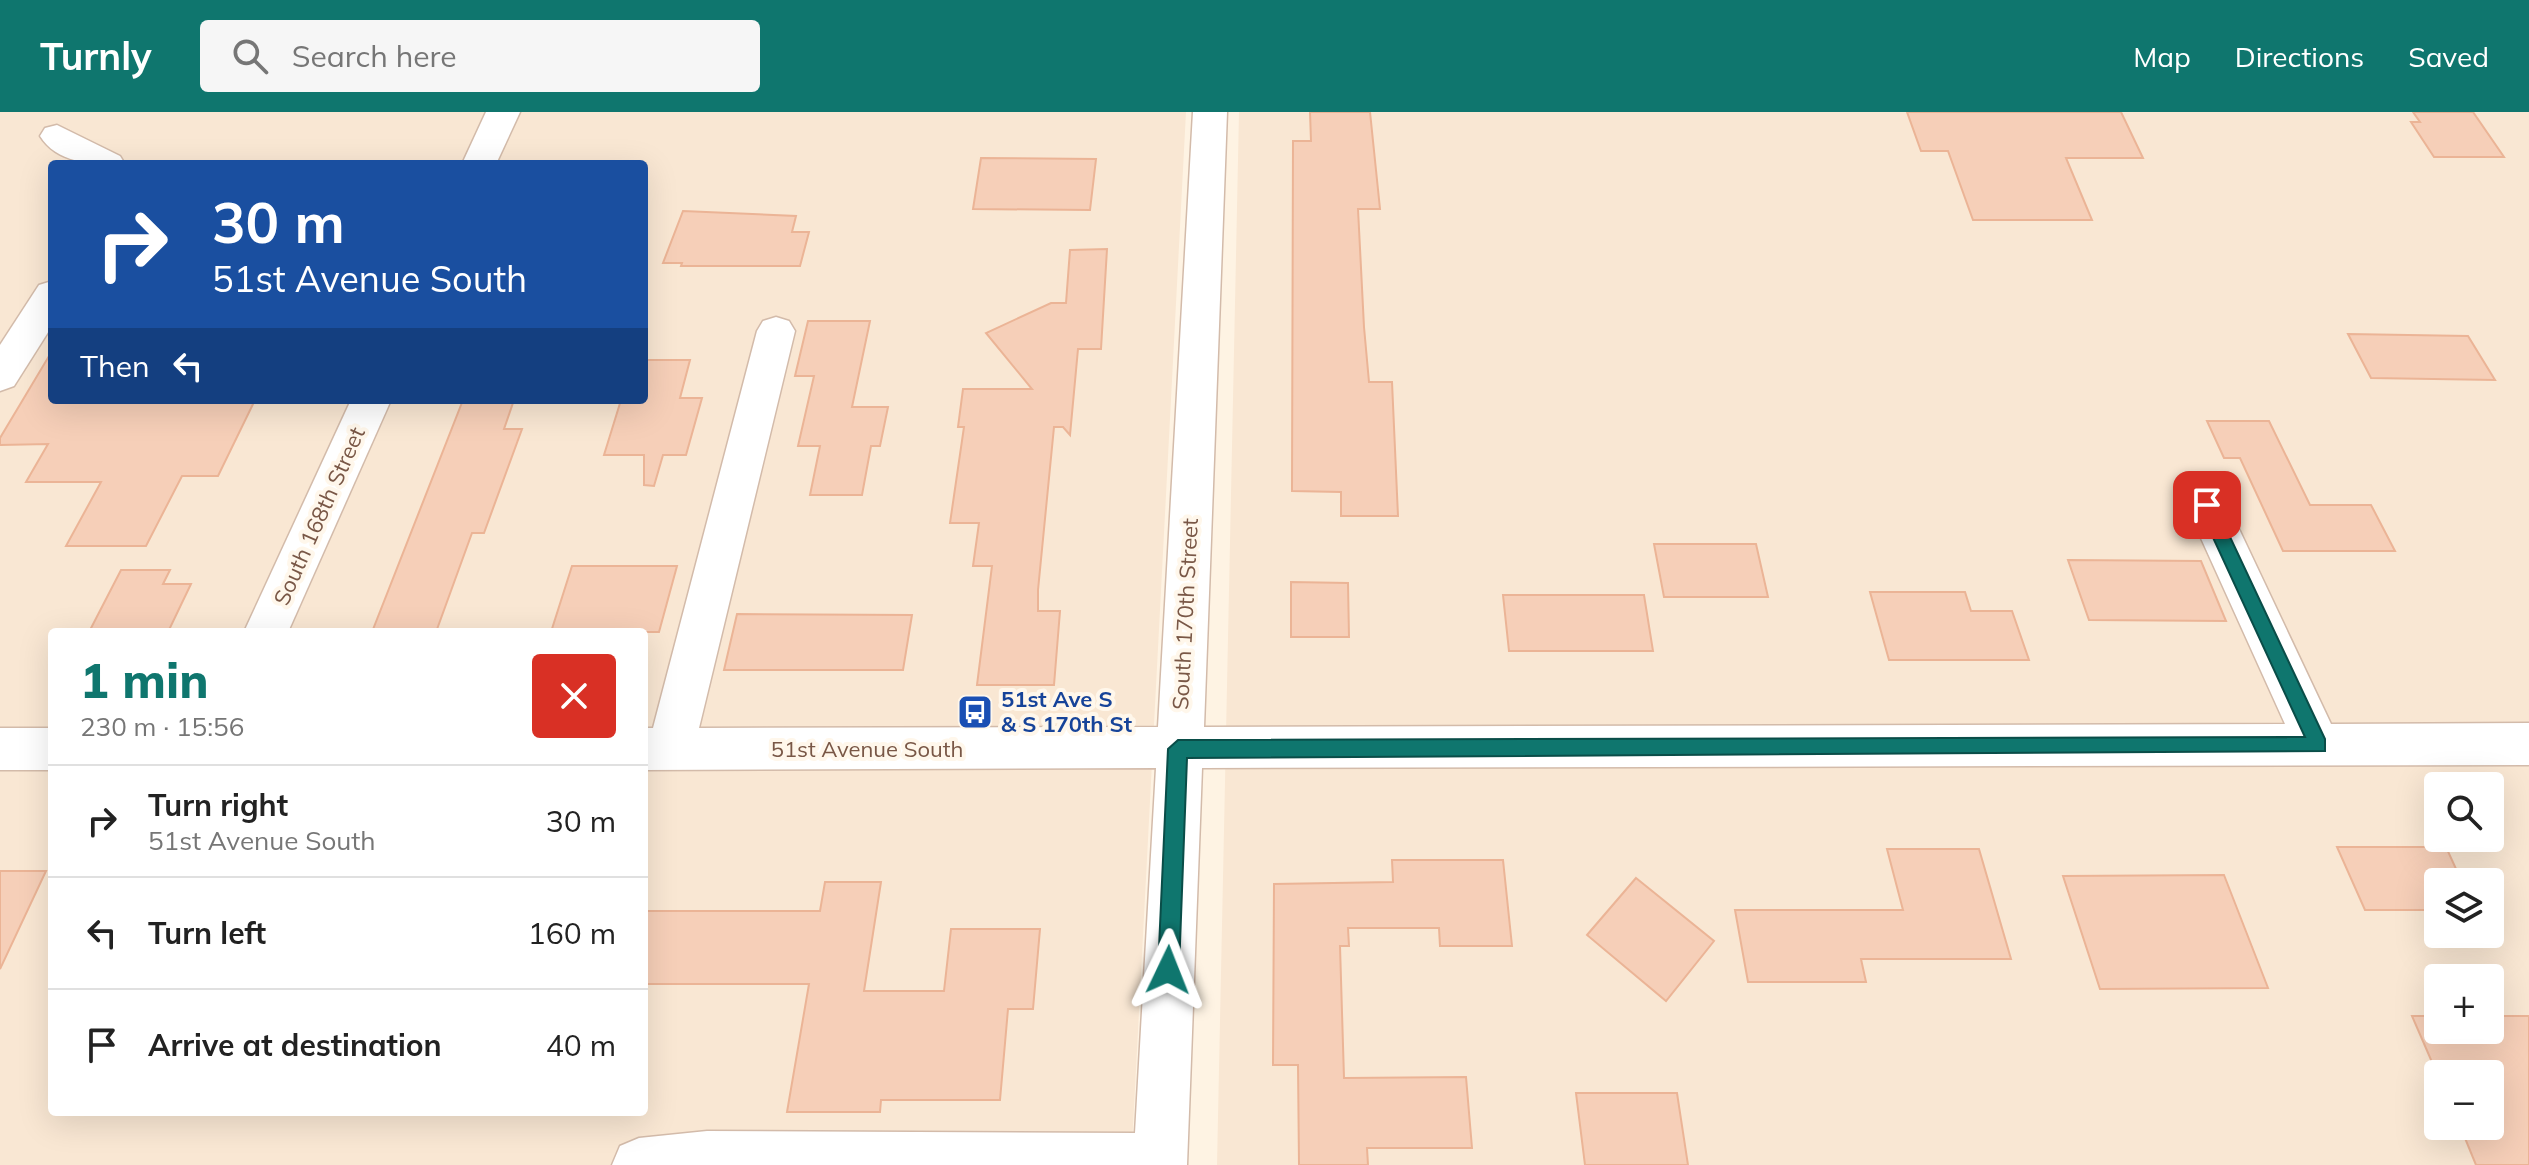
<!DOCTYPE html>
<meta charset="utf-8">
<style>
body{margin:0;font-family:Mulish,sans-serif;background:#f6f6f6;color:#222;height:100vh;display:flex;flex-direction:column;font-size:30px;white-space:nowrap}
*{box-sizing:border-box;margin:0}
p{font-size:26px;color:#767676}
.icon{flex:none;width:44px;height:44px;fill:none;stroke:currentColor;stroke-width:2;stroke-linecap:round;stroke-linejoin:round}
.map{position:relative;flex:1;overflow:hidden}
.details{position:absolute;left:48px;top:516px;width:600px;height:488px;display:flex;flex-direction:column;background:#fff;border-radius:8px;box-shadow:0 8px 32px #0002}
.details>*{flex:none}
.banner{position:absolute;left:48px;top:48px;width:600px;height:244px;border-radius:8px;box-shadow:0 8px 32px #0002;background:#1a4fa0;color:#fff;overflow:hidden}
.tools{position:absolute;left:2424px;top:660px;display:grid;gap:16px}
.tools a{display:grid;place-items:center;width:80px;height:80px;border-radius:8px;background:#fff;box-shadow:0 8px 32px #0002;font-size:40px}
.pin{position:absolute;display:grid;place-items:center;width:68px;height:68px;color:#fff;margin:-34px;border-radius:16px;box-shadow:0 4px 12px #0006}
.me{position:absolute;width:88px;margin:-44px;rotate:2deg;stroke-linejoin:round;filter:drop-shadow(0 0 6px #0008)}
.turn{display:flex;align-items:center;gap:28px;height:168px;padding:0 32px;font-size:36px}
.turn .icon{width:104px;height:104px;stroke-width:2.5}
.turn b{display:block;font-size:56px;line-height:68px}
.then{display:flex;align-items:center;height:76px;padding:0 32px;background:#0003;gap:16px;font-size:30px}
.round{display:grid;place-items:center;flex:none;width:84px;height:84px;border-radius:8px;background:#f6f6f6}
.head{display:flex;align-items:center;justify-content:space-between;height:136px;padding:0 32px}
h1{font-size:48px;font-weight:800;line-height:60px;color:#0f766e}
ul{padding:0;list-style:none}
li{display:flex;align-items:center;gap:24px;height:112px;padding:0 32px;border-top:2px solid #e0e0e0}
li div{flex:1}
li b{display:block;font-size:30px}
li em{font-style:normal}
header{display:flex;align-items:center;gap:48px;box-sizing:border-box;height:112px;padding:0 40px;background:#0f766e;color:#fff}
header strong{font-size:38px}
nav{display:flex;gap:44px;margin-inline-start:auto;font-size:28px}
.search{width:560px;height:72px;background:#f6f6f6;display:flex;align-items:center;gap:20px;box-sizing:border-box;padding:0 28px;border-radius:8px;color:#767676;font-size:30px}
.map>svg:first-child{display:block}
.residential{fill:#f9e7d3;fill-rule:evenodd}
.building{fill:#f6cfb8;stroke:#ebb496;stroke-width:2}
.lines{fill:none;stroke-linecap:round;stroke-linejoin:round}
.minor-casing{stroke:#d3bbaa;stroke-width:3}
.minor{fill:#fff;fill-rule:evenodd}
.route{fill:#0f766e;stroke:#0a4d48;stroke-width:2}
.labels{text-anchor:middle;stroke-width:8;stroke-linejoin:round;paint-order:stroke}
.street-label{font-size:22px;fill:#795746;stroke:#fff7eb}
.transit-label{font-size:22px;font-weight:bold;fill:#164399;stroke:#fff7eb;text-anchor:start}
</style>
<header>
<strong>Turnly</strong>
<div class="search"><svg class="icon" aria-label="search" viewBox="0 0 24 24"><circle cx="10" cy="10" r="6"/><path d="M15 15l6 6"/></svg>Search here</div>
<nav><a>Map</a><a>Directions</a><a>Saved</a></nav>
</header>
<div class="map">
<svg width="2529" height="1053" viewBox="0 0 2529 1053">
<rect width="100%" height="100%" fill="#fef3e3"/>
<g class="residential">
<path d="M 0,0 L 1186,0 L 1131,1053 L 0,1053 ZM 52,52 L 644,52 L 644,288 L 52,288 ZM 52,520 L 644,520 L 644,1000 L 52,1000 Z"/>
<path d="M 1239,0 L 2529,0 L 2529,1053 L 1217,1053 ZM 2438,674 L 2490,674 L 2490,726 L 2438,726 ZM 2438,770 L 2490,770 L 2490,822 L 2438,822 ZM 2438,866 L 2490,866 L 2490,918 L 2438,918 ZM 2438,962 L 2490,962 L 2490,1014 L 2438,1014 Z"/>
</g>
<g class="building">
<polygon points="1310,0 1370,0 1380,97 1358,97 1364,215 1369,270 1392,270 1398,404 1341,404 1341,380 1292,379 1293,29 1311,29"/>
<polygon points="1907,0 2121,0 2143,46 2066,46 2092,108 1973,108 1948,39 1921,39"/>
<polygon points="2413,0 2473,0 2504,45 2434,45 2411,10 2420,10"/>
<polygon points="981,46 1096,47 1090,98 973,97"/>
<polygon points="683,99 796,104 792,120 809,120 800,154 681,154 682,151 663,151"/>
<polygon points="1107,137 1101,237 1078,237 1070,323 1063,315 1054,315 1038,478 1038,499 1060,499 1054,573 977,573 992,454 973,454 979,411 950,411 964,315 958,315 963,277 1032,277 986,221 1051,191 1066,191 1070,138"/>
<polygon points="808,209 870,209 852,295 888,295 880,334 871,334 862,383 810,383 820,334 798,334 814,264 795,264"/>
<polygon points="2348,222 2468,224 2495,268 2371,266"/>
<polygon points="52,239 52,288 255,288 218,364 182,364 146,434 66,434 101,370 26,370 48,332 0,333 0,326"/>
<polygon points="644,248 690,248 680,286 702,286 686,343 663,343 654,374 644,373 644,343 604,343 621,288 644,288"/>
<polygon points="463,288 514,288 504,317 522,317 484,421 472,421 436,520 372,520"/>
<polygon points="2207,309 2269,309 2310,393 2371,393 2395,439 2283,439 2240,346 2224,346"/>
<polygon points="1654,432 1756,432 1768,485 1664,485"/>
<polygon points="2068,448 2201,449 2226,509 2089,508"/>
<polygon points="572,454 677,454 659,520 551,520"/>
<polygon points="121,458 170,458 163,472 191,472 168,520 89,520"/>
<polygon points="1291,470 1348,471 1349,525 1291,525"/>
<polygon points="1870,480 1965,480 1971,499 2012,499 2029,548 1889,548"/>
<polygon points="1503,483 1644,483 1653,539 1509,539"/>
<polygon points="737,502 912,503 903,558 724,558"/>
<polygon points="2337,735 2446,735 2462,770 2438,770 2438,798 2365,798"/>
<polygon points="1887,737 1979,737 2011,847 1861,847 1866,870 1748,870 1735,798 1903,798"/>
<polygon points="1392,748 1503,748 1512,834 1440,834 1439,816 1348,816 1349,834 1340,834 1344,966 1466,965 1472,1036 1367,1036 1368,1053 1299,1053 1298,953 1273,953 1274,772 1393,770"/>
<polygon points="0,759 46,759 0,857"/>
<polygon points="2224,763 2268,876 2100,877 2063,764"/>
<polygon points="1636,766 1714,829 1666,889 1587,823"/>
<polygon points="825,770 881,770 864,879 944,879 951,817 1040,817 1033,897 1008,897 1000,988 881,988 880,1000 787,1000 809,872 644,872 644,799 820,799"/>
<polygon points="2412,904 2438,904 2438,918 2490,918 2490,904 2529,904 2529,1053 2476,1053 2460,1014 2490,1014 2490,962 2438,964"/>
<polygon points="1576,981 1677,981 1688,1053 1585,1053"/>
</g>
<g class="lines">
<defs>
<g id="minor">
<polygon points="486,0 520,0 496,52 462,52"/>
<polygon points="1193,0 1227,0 1204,615 2285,612 2186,393 2192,381 2207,376 2222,381 2331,612 2529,611 2529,653 1202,656 1187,1053 612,1053 620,1034 639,1026 707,1019 1135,1021 1156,656 644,658 644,616 653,616 757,219 763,209 776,205 789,209 795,219 699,616 1158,615"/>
<path d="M 57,13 L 120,44 L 125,52 C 95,52 58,53 40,24 L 45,16 Z"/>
<polygon points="52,169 52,214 14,274 0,279 0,233 39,173"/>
<polygon points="351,288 391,288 288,520 244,520"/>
<rect x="0" y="616" width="52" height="42"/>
</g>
</defs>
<use href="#minor" class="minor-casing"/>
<use href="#minor" class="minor"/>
</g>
<polygon class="route" points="2207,386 2215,393 2325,627 2325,639 1187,646 1179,858 1176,866 1168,869 1161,866 1158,858 1168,637 1178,628 2305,625 2198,393"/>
<defs>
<symbol id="bus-square" viewBox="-11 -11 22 22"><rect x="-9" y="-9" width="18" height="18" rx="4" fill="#1a4fb4" stroke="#fff7eb"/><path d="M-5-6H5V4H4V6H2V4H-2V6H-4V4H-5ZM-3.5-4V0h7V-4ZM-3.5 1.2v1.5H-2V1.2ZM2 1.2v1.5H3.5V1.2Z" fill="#fff"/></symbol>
</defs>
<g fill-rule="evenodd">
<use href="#bus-square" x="955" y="580" width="40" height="40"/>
</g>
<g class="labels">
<g class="street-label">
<text transform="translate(319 404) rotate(-66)" y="8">South 168th Street</text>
<text transform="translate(1185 502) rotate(-87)" y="8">South 170th Street</text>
<text x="867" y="645">51st Avenue South</text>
</g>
<g class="transit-label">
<text x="1001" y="595">51st Ave S<tspan x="1001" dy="25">&amp; S 170th St</tspan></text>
</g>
</g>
</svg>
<div class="tools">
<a><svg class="icon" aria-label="search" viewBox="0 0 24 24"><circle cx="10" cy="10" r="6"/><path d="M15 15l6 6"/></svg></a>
<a><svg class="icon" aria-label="layers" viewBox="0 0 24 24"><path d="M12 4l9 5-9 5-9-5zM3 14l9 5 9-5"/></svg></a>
<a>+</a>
<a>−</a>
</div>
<div class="pin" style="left:2207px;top:393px;background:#d93025"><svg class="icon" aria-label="arrive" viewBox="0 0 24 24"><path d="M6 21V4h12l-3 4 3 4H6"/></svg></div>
<svg class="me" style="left:1168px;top:858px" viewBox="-20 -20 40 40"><path d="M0-17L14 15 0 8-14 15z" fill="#0f766e" stroke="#fff" stroke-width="4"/></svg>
<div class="banner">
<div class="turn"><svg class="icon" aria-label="right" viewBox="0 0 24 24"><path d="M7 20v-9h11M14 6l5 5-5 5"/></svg><div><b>30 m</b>51st Avenue South</div></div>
<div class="then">Then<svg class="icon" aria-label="left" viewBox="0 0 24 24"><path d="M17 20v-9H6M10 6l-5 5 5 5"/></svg></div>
</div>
<section class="details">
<div class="head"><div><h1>1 min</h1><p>230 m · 15:56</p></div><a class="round" style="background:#d93025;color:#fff"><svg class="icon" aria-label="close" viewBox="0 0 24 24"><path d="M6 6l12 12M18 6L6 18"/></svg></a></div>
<ul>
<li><svg class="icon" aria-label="right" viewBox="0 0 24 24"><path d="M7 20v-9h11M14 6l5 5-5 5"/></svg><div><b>Turn right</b><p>51st Avenue South</p></div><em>30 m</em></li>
<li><svg class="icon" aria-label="left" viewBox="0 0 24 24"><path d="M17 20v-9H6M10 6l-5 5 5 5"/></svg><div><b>Turn left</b></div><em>160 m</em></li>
<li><svg class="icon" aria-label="arrive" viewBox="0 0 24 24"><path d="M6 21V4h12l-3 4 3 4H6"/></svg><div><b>Arrive at destination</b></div><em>40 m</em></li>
</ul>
</section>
</div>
